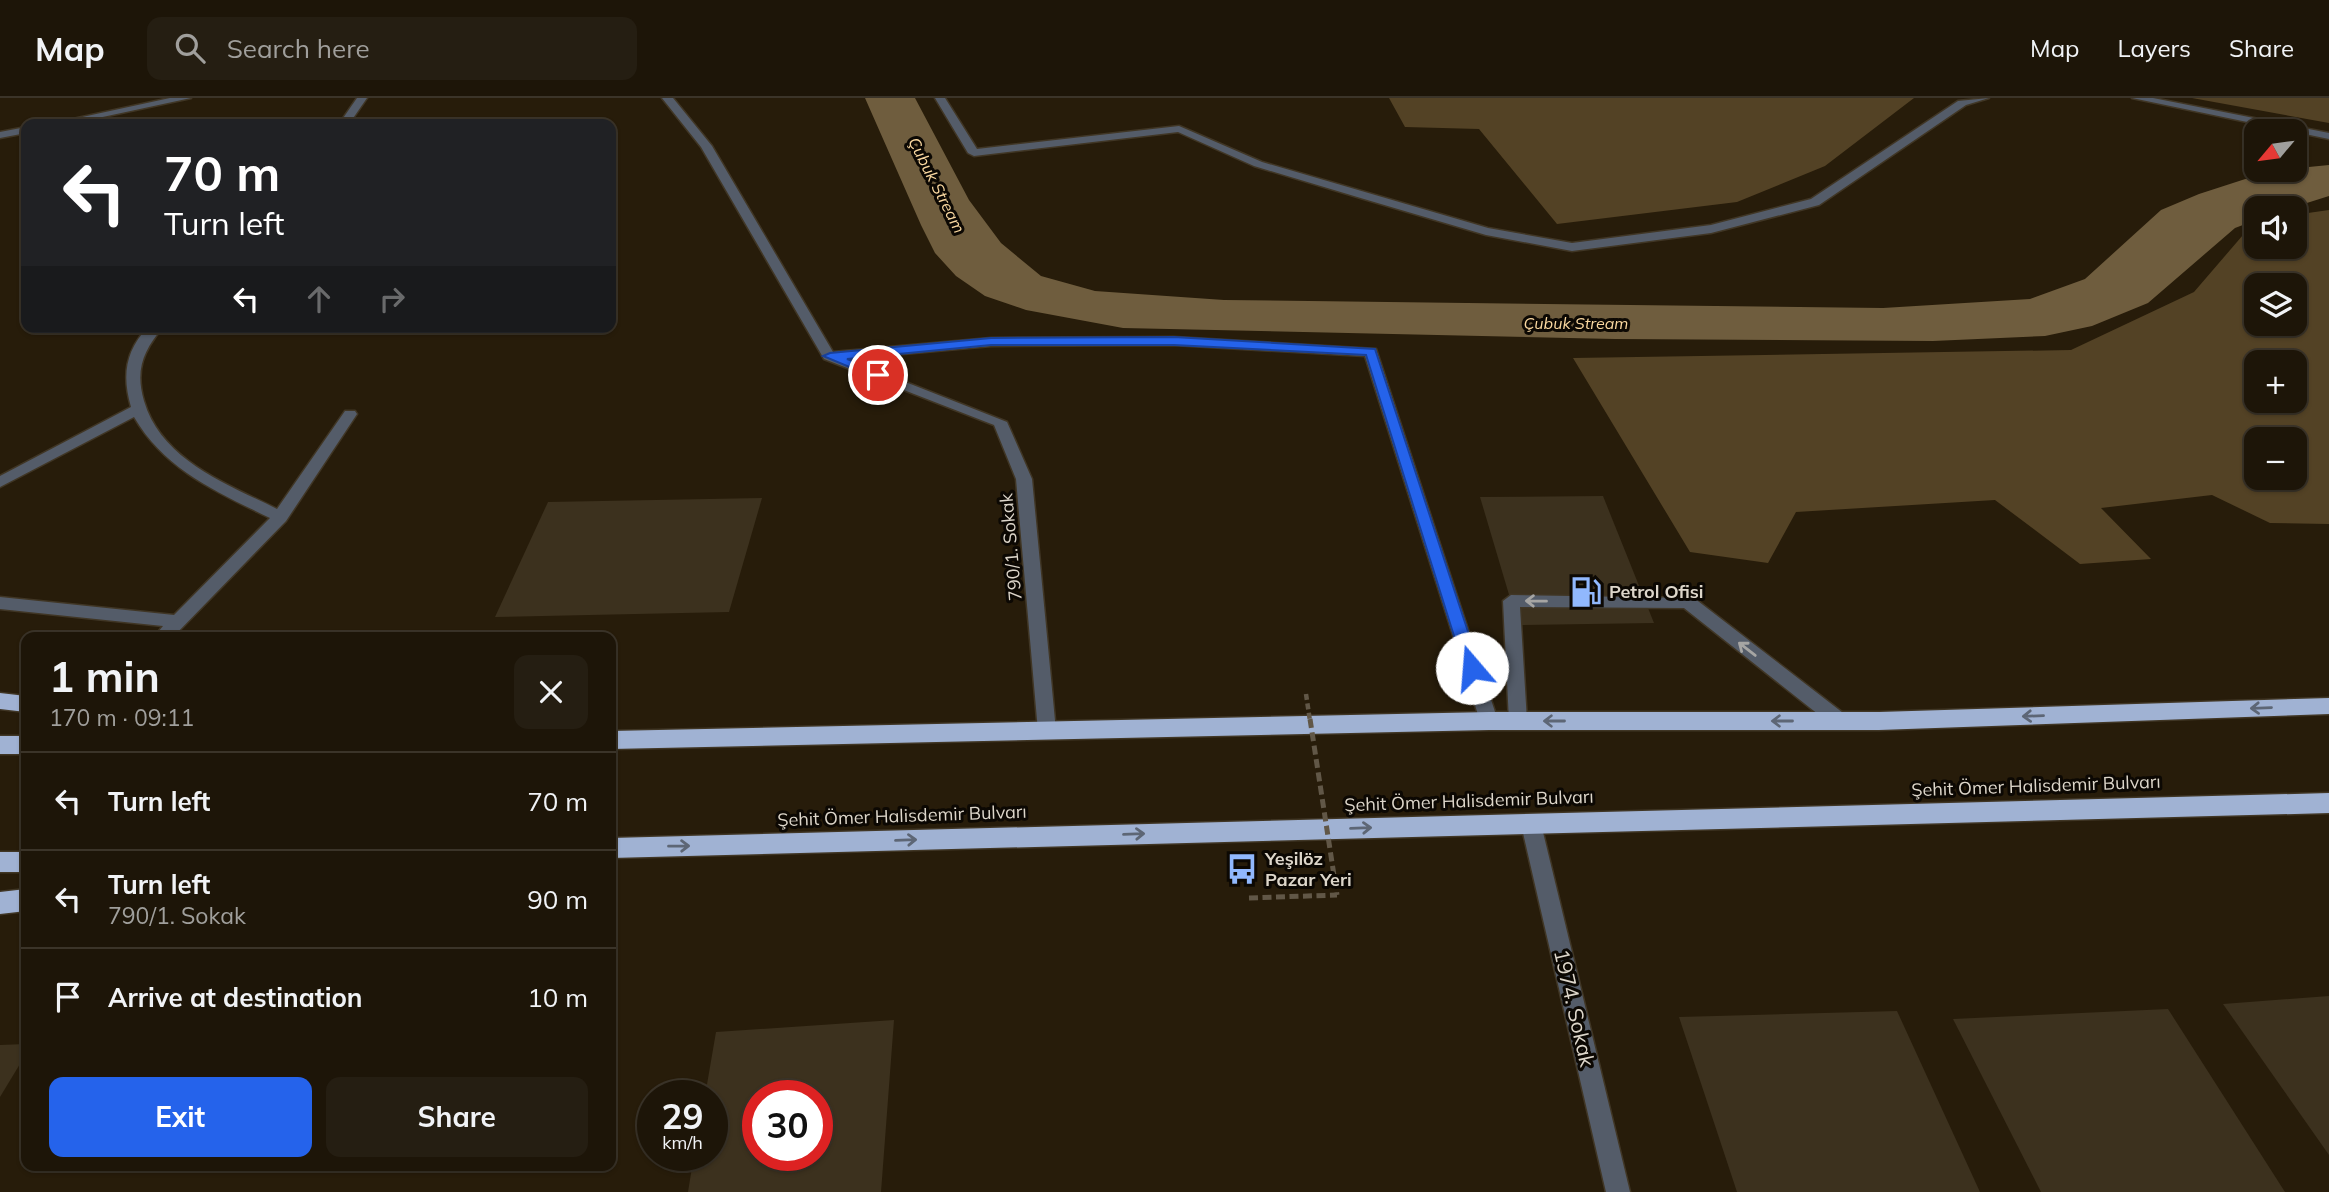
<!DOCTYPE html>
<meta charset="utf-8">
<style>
body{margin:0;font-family:Mulish,sans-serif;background:#251e12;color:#f1f3f6;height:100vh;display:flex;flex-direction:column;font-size:26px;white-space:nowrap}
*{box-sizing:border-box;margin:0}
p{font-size:23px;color:#a09f9c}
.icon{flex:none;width:38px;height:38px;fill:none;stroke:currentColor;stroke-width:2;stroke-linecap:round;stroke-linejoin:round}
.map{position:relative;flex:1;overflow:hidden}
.sheet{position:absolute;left:21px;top:534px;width:595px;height:539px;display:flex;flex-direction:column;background:#1d1508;border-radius:14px;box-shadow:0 2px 5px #0004,0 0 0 2px #3b3429}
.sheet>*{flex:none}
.banner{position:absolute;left:21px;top:21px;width:595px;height:214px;border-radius:14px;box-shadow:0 2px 5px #0004,0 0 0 2px #3b3429;background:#202124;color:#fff;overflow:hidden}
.needle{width:46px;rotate:241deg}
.controls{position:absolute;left:2244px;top:21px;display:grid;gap:14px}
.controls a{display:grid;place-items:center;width:63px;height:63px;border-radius:14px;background:#1d1508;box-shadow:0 2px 5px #0004,0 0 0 2px #3b3429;font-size:35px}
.speed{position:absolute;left:637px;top:982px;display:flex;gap:14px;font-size:35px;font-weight:700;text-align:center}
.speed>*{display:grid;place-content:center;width:91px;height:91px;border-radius:50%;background:#1d1508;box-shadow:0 2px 5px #0004,0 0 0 2px #3b3429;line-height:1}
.speed small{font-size:18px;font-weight:400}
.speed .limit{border:10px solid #d22;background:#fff;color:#111}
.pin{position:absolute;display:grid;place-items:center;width:60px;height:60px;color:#fff;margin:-30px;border:4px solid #fff;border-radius:50%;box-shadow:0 2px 7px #0007}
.me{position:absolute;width:77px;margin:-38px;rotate:342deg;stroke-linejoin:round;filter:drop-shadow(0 0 5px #0008)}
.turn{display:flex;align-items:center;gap:24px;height:147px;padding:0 28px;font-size:32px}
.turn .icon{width:91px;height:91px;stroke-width:2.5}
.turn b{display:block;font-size:49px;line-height:60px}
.lanes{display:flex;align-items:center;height:66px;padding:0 28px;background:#0003;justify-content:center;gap:35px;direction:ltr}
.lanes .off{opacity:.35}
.round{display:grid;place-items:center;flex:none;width:74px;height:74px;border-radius:14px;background:#251e12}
.head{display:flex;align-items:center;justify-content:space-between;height:119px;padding:0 28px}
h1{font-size:42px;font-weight:700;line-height:52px}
.cta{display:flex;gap:14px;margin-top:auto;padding:14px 28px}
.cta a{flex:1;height:80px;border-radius:14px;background:#2563eb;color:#fff;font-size:28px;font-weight:700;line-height:80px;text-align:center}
.cta a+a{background:#251e12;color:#f1f3f6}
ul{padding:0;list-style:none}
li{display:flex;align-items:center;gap:21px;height:98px;padding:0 28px;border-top:2px solid #3b3429}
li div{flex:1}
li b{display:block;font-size:26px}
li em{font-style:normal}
header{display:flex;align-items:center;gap:42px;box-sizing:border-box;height:98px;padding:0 35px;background:#1d1508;border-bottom:2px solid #3b3429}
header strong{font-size:33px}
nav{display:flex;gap:38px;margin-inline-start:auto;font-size:24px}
.search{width:490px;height:63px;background:#251e12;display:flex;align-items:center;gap:18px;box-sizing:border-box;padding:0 24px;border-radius:14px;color:#a09f9c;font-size:26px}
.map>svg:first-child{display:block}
.green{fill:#534225;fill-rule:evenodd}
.water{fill:#6f5d3e}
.building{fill:#3c311e;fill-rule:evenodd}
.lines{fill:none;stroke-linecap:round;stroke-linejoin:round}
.minor-casing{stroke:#403625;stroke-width:3}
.highway-casing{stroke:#403625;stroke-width:3}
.path{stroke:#615747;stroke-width:5;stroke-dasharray:9 4.5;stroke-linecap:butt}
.minor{fill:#545c69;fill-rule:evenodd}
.highway{fill:#a0b2d3;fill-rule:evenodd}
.path-bridge-far1{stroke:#615747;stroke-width:4.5;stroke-dasharray:6 3.5;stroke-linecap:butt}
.path-bridge{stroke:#615747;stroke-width:5;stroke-dasharray:9 4.5;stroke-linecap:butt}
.oneway{stroke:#a6a5a3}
.oneway2{stroke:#5d6675}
.route{fill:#2563eb;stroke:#184099;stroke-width:2}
.labels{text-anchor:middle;stroke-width:6;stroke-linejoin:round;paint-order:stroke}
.far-water-label{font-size:16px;font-style:italic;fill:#fad8a0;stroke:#0c0803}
.street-label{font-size:18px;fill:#ddd6ca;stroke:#0c0803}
.poi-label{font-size:18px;font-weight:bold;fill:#ddd6ca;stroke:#0c0803;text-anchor:start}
.near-street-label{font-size:21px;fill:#ddd6ca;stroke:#0c0803}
</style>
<header>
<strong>Map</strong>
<div class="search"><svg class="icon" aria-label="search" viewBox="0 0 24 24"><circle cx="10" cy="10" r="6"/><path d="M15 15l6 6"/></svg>Search here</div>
<nav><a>Map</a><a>Layers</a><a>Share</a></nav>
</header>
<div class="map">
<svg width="2329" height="1094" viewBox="0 0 2329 1094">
<rect width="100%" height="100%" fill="#271c0a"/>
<g class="green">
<polygon points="1389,0 1914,0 1825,68 1737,104 1557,126 1479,31 1405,29"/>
<polygon points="2192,0 2329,0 2329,25"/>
<path d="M 2329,112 L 2329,426 L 2270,425 L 2212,397 L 2101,410 L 2151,461 L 2080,466 L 1995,402 L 1796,414 L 1768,465 L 1690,454 L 1573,260 L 2071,252 L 2194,194 L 2255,123 L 2256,149 L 2294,149 L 2294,117 ZM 2256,187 L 2294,187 L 2294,226 L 2256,226 ZM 2256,264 L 2294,264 L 2294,303 L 2256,303 ZM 2256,341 L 2294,341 L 2294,380 L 2256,380 Z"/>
</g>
<polygon class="water" points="865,0 915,0 969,102 1001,145 1041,178 1095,193 1224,202 1883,210 2030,201 2085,181 2161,112 2199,96 2270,73 2329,67 2329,98 2291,110 2256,110 2256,122 2235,130 2148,205 2092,228 2045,238 1933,243 1615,241 1123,230 1026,212 985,198 956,178 935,155 921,127"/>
<g class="building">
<polygon points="1603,398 1654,525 1518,527 1480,399"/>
<polygon points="762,400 729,514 495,519 548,404"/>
<polygon points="2329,898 2329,1057 2223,906"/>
<polygon points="2168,911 2285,1094 2041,1094 1953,921"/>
<polygon points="1897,913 1980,1094 1737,1094 1679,919"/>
<path d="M 894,922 L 881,1094 L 688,1094 L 694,1057 L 712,1057 L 712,998 L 705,998 L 716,934 ZM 758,998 L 817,998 L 817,1057 L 758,1057 Z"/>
<polygon points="26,946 26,956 0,999 0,947"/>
</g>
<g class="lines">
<defs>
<g id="minor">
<polygon points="170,0 191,0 70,26 50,26"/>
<polygon points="357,0 367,0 349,26 339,26"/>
<polygon points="662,0 673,0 712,48 833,254 991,240 1174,239 1376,251 1498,623 1496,628 1482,628 1480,623 1365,258 1174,247 991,248 847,261 1007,324 1032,381 1056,633 1054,638 1040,638 1038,633 1016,381 994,327 824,261 701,49"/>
<polygon points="935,0 945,0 977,51 1179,28 1262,64 1488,130 1572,145 1711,127 1811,101 1958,3 1989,0 1966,7 1819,107 1711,135 1572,153 1486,137 1364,101 1254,68 1178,34 974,58 968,55"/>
<polygon points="2132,0 2153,0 2329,35 2329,41"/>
<polygon points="26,29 26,35 0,40 0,34"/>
<path d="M 148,229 L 163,229 C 143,253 135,272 144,303 C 161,362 227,386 277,411 L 345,313 L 355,313 L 357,316 L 286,423 L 173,539 L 154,539 L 163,528 L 0,511 L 0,499 L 174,517 L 270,420 C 217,394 165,372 134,319 L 0,389 L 0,378 L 131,309 C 122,278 125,253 148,229 Z"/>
<polygon points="1511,497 1694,500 1847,618 1849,623 1847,628 1833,628 1684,510 1520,509 1527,623 1525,628 1511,628 1509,623 1503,503"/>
<polygon points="1531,718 1538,720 1541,726 1630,1094 1606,1094 1521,726 1524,720"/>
</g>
<g id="highway">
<polygon points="0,595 26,598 26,614 0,611"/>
<polygon points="2329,600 2329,616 1879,632 1489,632 611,651 611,633 1489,614 1879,614"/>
<rect x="0" y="638" width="26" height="18"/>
<polygon points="2329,695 2329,715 611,760 611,740"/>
<rect x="0" y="754" width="26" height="20"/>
<polygon points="26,791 26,813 0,816 0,794"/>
</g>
</defs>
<use href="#minor" class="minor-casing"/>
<use href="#highway" class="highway-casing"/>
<polyline class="path" points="1249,800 1337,797"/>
<use href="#minor" class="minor"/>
<use href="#highway" class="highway"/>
<polyline class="path-bridge-far1" points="1306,596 1310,623"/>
<polyline class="path-bridge" points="1310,621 1337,797"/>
</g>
<defs><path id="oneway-shaft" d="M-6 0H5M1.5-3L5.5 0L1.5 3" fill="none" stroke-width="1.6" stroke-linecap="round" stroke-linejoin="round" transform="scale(1.75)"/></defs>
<g class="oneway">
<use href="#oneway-shaft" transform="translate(1536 503) rotate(-179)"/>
<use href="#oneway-shaft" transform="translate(1747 551) rotate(-142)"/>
</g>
<g class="oneway2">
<use href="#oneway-shaft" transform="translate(2261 610) rotate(178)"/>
<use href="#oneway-shaft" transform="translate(2033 618) rotate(178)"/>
<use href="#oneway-shaft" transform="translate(1554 623) rotate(-180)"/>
<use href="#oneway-shaft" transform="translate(1782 623) rotate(-180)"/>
<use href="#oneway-shaft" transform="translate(1361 730) rotate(-2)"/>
<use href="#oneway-shaft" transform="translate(1134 736) rotate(-2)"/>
<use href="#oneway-shaft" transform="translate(906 742) rotate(-2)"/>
<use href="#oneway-shaft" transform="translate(679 748) rotate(-1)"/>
</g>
<polygon class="route" points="1174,239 1375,251 1480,570 1477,574 1472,576 1464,570 1366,257 1174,247 991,247 847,261 883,274 883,280 878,281 823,258 830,255 991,240"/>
<defs>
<symbol id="fuel-bare" viewBox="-9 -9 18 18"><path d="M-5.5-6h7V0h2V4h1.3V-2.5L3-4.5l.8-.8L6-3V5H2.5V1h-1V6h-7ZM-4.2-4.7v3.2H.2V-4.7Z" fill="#91b8fd" stroke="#0c0803" stroke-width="2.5" paint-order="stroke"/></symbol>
<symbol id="bus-bare" viewBox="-9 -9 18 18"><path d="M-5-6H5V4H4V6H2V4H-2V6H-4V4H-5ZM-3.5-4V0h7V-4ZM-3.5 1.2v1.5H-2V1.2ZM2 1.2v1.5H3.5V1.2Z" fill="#91b8fd" stroke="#0c0803" stroke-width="2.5" paint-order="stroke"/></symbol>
</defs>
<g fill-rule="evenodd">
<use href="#fuel-bare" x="1564" y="472" width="44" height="44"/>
<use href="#bus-bare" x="1220" y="749" width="44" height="44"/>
</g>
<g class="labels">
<g class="far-water-label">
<text transform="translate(937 87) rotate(63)" y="6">Çubuk Stream</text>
<text x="1576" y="231">Çubuk Stream</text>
</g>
<g class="street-label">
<text transform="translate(1011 449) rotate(-95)" y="6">790/1. Sokak</text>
<text transform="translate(2036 688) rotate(-2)" y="6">Şehit Ömer Halisdemir Bulvarı</text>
<text transform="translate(1469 703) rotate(-2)" y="6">Şehit Ömer Halisdemir Bulvarı</text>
<text transform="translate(902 718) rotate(-2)" y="6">Şehit Ömer Halisdemir Bulvarı</text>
</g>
<g class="poi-label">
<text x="1609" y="500">Petrol Ofisi</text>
<text x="1265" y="767">Yeşilöz<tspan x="1265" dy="21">Pazar Yeri</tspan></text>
</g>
<g class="near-street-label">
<text transform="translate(1574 910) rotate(77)" y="7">1974. Sokak</text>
</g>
</g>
</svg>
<div class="controls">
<a><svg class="needle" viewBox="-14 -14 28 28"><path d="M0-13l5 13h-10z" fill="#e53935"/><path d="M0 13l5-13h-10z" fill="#a09f9c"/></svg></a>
<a><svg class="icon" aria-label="sound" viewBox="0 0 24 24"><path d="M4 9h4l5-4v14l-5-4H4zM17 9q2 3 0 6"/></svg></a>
<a><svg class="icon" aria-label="layers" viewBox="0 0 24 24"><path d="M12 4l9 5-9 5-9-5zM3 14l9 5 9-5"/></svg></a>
<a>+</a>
<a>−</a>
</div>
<div class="speed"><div>29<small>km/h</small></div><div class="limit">30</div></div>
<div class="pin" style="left:878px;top:277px;background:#d93025"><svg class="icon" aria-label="arrive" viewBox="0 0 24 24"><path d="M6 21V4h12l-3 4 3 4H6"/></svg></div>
<svg class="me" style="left:1472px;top:570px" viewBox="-20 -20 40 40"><circle r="19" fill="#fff"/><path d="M0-13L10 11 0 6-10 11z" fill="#2563eb"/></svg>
<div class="banner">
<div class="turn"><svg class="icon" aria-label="left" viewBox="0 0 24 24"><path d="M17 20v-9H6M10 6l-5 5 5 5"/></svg><div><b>70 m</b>Turn left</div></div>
<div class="lanes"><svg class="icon" aria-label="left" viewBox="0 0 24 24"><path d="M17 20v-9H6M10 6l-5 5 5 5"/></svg><svg class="icon off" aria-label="ahead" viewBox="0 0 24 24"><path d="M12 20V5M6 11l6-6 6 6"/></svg><svg class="icon off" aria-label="right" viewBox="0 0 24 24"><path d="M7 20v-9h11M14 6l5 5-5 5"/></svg></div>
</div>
<section class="sheet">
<div class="head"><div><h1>1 min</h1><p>170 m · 09:11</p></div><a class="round"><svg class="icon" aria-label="close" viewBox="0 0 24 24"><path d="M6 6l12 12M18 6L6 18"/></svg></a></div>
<ul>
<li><svg class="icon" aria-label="left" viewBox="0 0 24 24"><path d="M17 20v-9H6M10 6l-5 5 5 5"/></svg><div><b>Turn left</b></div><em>70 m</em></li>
<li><svg class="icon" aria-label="left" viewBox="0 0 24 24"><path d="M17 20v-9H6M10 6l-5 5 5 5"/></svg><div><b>Turn left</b><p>790/1. Sokak</p></div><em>90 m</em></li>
<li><svg class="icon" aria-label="arrive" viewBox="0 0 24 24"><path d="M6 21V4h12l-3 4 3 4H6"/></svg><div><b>Arrive at destination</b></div><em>10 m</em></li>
</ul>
<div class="cta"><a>Exit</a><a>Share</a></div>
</section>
</div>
